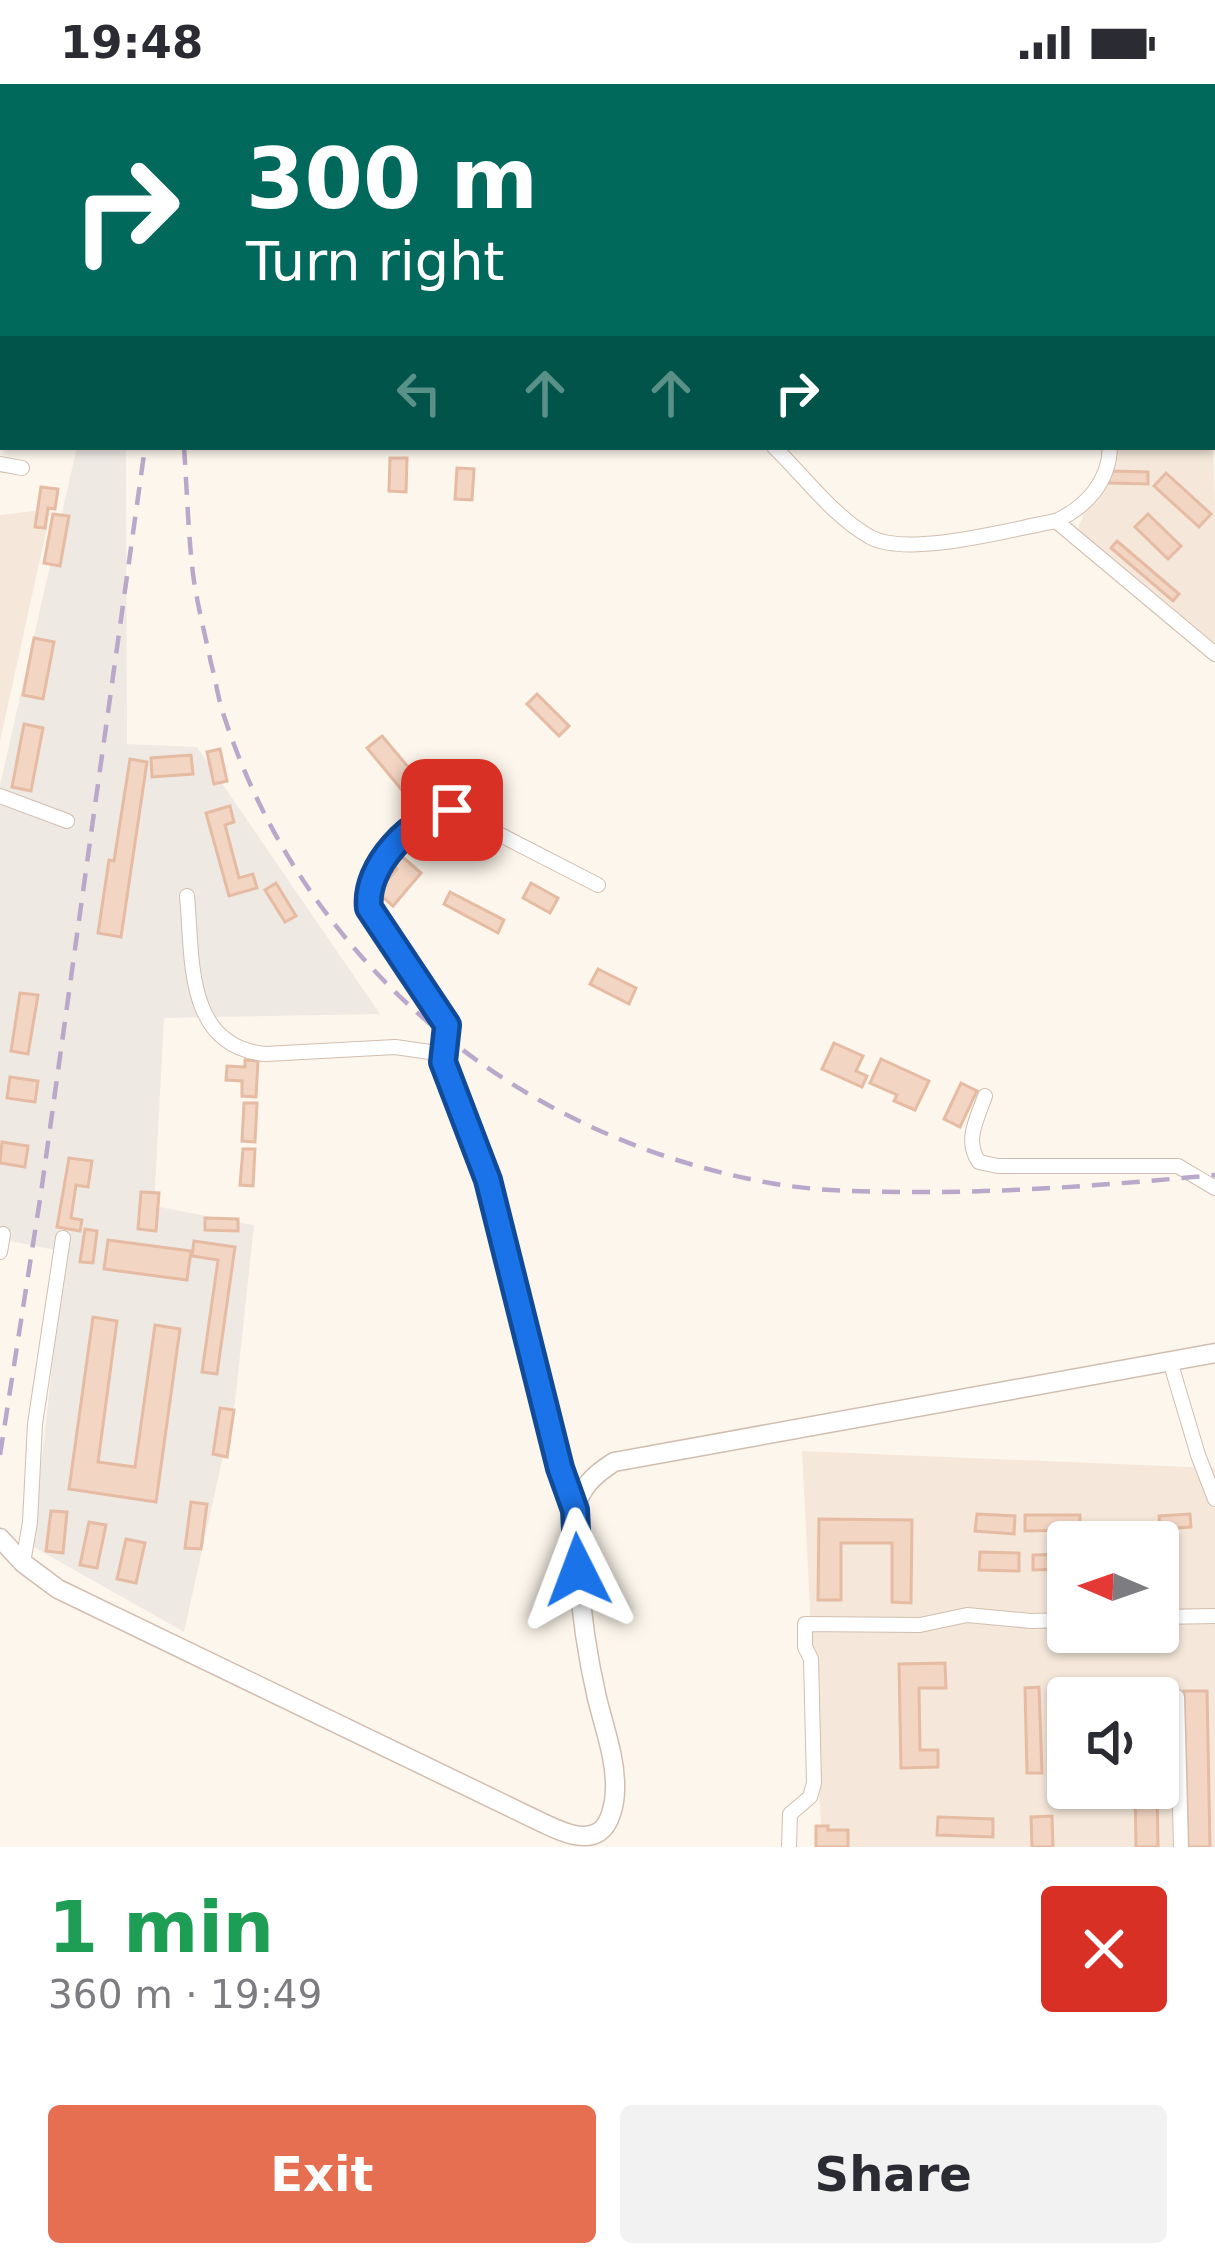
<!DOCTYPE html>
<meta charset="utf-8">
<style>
body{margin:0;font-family:"DejaVu Sans",sans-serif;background:#f2f2f3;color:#2b2b33;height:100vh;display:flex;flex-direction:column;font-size:45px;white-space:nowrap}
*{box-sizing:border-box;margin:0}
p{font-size:39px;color:#7c7c81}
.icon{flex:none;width:66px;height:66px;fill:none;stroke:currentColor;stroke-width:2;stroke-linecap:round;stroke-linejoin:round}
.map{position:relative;height:1763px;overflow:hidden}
.sheet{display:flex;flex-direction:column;background:#fff;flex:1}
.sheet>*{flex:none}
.guide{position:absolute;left:0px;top:0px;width:1215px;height:366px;box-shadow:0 3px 9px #0004;background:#00695c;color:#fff;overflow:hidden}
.needle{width:78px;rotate:272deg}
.tools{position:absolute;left:1047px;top:1437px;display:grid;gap:24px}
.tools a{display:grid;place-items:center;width:132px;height:132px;border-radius:12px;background:#fff;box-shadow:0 3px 9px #0004;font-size:60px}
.pin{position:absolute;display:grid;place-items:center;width:102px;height:102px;color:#fff;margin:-51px;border-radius:24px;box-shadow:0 6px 18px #0006}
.me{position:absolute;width:132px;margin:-66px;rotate:357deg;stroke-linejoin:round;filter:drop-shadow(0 0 9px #0008)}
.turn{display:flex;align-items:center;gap:42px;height:252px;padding:0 48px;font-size:54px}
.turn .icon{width:156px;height:156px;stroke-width:2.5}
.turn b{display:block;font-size:84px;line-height:102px}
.lanes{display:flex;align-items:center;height:114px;padding:0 48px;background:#0003;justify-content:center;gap:60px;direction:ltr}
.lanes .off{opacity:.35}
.round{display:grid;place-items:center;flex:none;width:126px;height:126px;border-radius:12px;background:#f2f2f3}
.head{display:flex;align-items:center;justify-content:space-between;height:204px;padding:0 48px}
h1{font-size:72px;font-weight:700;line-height:90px;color:#1e9e55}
.action{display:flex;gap:24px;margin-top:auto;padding:24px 48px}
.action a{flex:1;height:138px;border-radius:12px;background:#e76f51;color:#fff;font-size:48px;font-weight:700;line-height:138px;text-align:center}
.action a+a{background:#f2f2f3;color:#2b2b33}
.status{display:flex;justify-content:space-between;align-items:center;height:84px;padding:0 60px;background:#fff;direction:ltr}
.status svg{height:33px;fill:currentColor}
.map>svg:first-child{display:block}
.residential{fill:#f5e8da;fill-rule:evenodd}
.industrial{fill:#efe9e4}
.building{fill:#f3d5c3;stroke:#e6bba3;stroke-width:3}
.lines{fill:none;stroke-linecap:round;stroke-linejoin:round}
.minor-casing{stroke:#d1beb0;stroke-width:16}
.tertiary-casing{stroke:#d1beb0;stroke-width:21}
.path{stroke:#d9b8a5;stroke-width:3;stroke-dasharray:3 9;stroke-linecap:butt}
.minor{stroke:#fff;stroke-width:14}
.tertiary{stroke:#fff;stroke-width:18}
.rail{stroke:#b9a8c9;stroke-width:4.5;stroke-dasharray:18 12;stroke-linecap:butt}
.route-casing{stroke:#114b97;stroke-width:30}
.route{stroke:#1a73e8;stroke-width:21}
</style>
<div class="status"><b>19:48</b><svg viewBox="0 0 49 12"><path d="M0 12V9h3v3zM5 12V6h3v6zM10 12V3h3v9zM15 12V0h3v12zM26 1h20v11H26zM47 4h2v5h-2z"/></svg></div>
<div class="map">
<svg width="1215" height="1763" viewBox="0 0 1215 1763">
<rect width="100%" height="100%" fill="#fdf6ec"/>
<g class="residential">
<polygon points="1212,336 1215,420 1215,567 1077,446 1102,388 1100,363 1212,363"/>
<polygon points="51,425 0,657 0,431"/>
<path d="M 802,1367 L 1215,1384 L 1215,1763 L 822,1763 ZM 1068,1458 L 1158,1458 L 1158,1548 L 1068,1548 ZM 1068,1614 L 1158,1614 L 1158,1704 L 1068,1704 Z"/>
</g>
<polygon class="industrial" points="77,363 126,363 127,660 197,663 380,930 164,934 154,1122 254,1141 235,1318 184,1548 32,1462 65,1168 0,1155 0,701"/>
<g class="building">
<polygon points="390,374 407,374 406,408 389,407"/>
<polygon points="457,384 474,385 472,416 455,415"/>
<polygon points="1109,387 1148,388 1148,400 1109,399"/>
<polygon points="1166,389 1211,430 1199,443 1154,402"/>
<polygon points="41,403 58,405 55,425 48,424 45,444 35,443"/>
<polygon points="53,430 69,432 60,482 44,479"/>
<polygon points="1148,430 1181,462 1168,475 1135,443"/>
<polygon points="1117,457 1179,510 1173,517 1111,464"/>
<polygon points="34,554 54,558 43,615 23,611"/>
<polygon points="537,610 569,642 559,652 527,620"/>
<polygon points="24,640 43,644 31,707 12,703"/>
<polygon points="382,652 431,710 416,723 367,664"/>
<polygon points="220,665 227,697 214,700 207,668"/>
<polygon points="191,671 193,690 152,693 151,674"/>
<polygon points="130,675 147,678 121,853 98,849 109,776 114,777"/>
<polygon points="230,722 234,738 225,741 239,794 253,790 257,804 229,812 206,729"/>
<polygon points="398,769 421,789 393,822 377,808 397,785 390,778"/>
<polygon points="276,799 296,832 285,838 265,806"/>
<polygon points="531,799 558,814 550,829 523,814"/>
<polygon points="450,808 504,836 498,849 444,820"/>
<polygon points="598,885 636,904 629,920 590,900"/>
<polygon points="20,909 38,911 28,970 11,967"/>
<polygon points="834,959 863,972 856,987 867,992 862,1003 822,985"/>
<polygon points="881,975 929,997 915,1026 894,1017 897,1011 870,999"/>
<polygon points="245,976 258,977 256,1013 242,1012 242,997 226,996 227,982 245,983"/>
<polygon points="10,993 38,997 35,1018 7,1014"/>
<polygon points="961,999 977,1007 960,1043 944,1035"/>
<polygon points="244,1019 257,1019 255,1058 242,1057"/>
<polygon points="2,1058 28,1062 25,1083 0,1079"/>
<polygon points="243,1065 255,1065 253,1102 240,1101"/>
<polygon points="69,1074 92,1077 88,1103 76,1101 71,1134 82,1136 80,1147 57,1143"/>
<polygon points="141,1108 159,1109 156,1147 138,1145"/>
<polygon points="205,1134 238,1135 238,1147 205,1146"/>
<polygon points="85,1145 97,1147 93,1179 80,1178"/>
<polygon points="108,1156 191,1167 187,1196 104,1185"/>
<polygon points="194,1157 235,1163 217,1290 202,1288 218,1176 192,1172"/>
<polygon points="93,1233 117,1237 98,1378 135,1383 155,1241 180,1245 156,1418 69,1405"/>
<polygon points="220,1324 234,1326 227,1373 213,1370"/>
<polygon points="191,1418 207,1420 201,1465 185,1464"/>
<polygon points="51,1427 67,1428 63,1469 46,1467"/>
<polygon points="977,1430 1015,1432 1014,1450 975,1447"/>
<polygon points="1190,1430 1191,1443 1160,1445 1159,1432"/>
<polygon points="1025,1431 1080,1431 1080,1446 1025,1447"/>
<polygon points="819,1435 912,1436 911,1519 892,1518 892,1459 841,1459 841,1516 818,1516"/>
<polygon points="89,1438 106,1441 97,1484 80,1481"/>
<polygon points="1139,1447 1140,1458 1105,1458 1105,1448"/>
<polygon points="126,1455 145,1459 136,1499 117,1495"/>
<polygon points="980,1468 1019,1469 1019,1487 979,1486"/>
<polygon points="1068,1470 1068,1485 1033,1486 1033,1471"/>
<polygon points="945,1579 946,1604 919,1604 920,1666 938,1666 938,1683 901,1684 899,1580"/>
<polygon points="1039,1603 1042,1689 1027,1689 1025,1604"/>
<polygon points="1184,1607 1207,1607 1210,1763 1188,1763"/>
<polygon points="1135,1704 1157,1704 1158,1763 1136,1763"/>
<polygon points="1052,1732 1053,1763 1032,1763 1031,1733"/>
<polygon points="938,1733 993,1735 993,1753 937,1751"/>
<polygon points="816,1742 828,1742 828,1746 848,1746 848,1763 816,1763"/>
</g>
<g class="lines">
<defs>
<g id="minor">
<polyline points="355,0 356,3"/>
<polyline points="0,8 3,0"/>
<path d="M 774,363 C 804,392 833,432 870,453 C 909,474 1011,445 1056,437 L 1215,570"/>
<polyline points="0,380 22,384"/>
<path d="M 1056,437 C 1086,423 1109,398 1110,363"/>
<polyline points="0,712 67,737"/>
<path d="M 187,812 C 193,873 184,963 266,970 L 395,963 L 430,968 L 443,978"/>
<path d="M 985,1012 C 977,1035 964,1057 979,1078 L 998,1082 L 1178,1082 L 1215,1104"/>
<polyline points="0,1168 3,1150"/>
<polyline points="1170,1277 1198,1371 1215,1415"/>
<path d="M 575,1427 L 560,1384 L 489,1096 L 443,978 L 447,941 L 378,842 C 373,832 368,825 367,814 C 367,778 418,732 452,726 L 598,801"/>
<polyline points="23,1479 30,1438 35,1340 63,1154"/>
<polyline points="1158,1533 1215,1532"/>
<polyline points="1177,1613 1181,1763"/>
<polyline points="789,1763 790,1730 810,1713 814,1699 811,1575 805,1563 805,1540 920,1541 967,1531 1031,1537 1068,1536"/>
</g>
<path id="tertiary" d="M 0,1454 L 23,1479 L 58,1505 L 545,1740 C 560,1747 583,1758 599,1748 C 611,1740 615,1718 615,1705 C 616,1675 604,1643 597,1614 C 587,1571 581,1527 578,1484 C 576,1466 572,1446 575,1428 C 579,1404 595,1390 614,1378 L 1215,1269"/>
</defs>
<use href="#minor" class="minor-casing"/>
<use href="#tertiary" class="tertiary-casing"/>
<g class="path">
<polyline points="1124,0 1126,3"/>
<polyline points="998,3 1001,0"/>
</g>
<use href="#minor" class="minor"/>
<use href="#tertiary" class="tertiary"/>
<g class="rail">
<polyline points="195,3 196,0"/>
<path d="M 184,363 C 187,405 188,448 193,490 C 197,520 205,550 211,579 C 216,597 218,615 224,632 C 305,880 515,1053 770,1099 C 821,1108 873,1108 924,1108 C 1022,1108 1118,1100 1215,1091"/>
<polyline points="0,1371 41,1109 145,363"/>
</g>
</g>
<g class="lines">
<defs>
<path id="route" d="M 452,726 C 412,733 364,782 369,824 L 447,941 L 443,978 L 488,1096 L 560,1384 L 575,1426 L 578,1486"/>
</defs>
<use href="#route" class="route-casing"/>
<use href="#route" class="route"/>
</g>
</svg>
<div class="tools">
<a><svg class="needle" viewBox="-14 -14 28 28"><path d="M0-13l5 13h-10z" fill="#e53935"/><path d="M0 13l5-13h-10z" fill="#7c7c81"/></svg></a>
<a><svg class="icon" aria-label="sound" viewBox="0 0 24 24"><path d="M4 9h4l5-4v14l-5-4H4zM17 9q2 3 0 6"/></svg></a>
</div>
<div class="pin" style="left:452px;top:726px;background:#d93025"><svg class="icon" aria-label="arrive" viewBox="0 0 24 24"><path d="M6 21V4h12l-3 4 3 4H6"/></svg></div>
<svg class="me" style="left:578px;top:1486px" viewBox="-20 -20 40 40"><path d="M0-17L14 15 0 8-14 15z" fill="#1a73e8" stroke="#fff" stroke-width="4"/></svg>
<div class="guide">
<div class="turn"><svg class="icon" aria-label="right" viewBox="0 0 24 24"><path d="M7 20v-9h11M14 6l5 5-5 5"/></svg><div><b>300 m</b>Turn right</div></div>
<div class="lanes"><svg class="icon off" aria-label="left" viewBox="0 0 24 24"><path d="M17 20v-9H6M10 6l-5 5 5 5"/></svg><svg class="icon off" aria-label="ahead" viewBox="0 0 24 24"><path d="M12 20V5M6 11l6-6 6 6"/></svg><svg class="icon off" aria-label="ahead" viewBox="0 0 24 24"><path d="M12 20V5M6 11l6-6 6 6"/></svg><svg class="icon" aria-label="right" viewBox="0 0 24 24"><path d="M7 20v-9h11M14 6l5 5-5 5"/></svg></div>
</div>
</div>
<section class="sheet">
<div class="head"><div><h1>1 min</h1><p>360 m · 19:49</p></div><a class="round" style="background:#d93025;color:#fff"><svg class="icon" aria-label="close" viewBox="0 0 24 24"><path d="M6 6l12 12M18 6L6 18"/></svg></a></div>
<div class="action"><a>Exit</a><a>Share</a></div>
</section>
